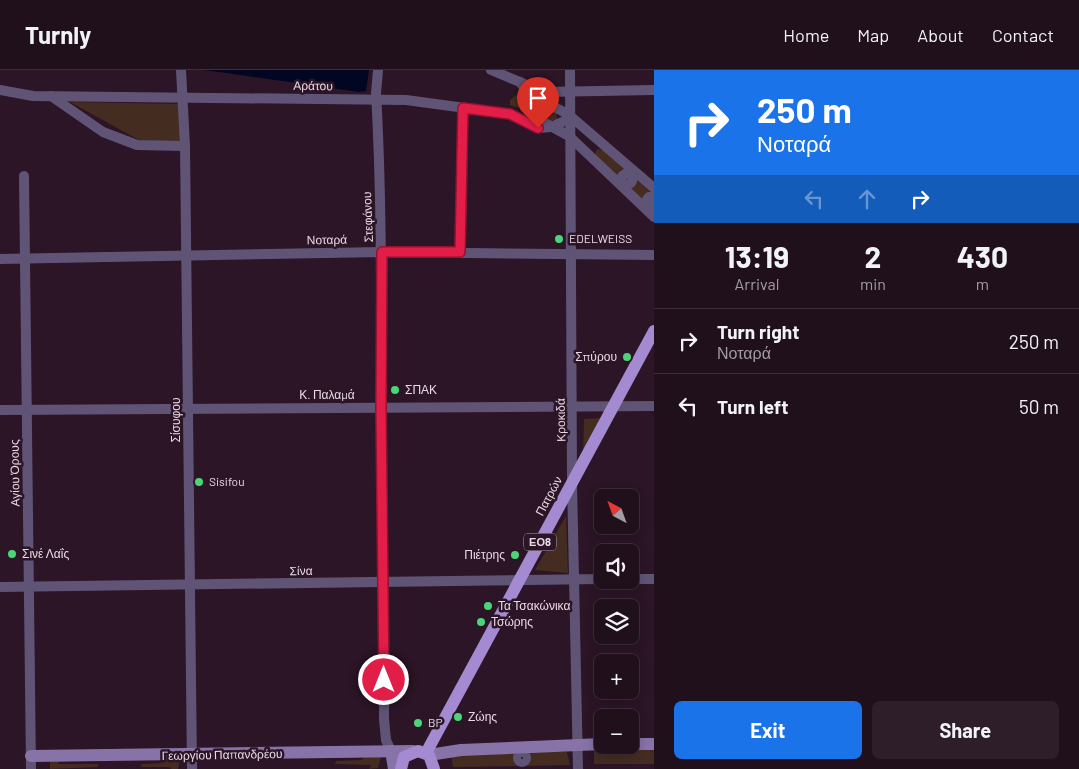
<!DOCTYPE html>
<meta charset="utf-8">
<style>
body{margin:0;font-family:Barlow,sans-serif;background:#2d1e29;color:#f1f3f6;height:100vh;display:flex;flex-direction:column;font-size:19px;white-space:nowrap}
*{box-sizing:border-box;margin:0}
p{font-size:16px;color:#a29da3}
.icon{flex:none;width:28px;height:28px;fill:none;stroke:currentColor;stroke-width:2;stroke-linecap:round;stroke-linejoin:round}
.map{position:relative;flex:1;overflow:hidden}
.sheet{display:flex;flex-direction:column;background:#20101c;width:425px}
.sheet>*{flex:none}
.guide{background:#1a73e8;color:#fff;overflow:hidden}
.needle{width:32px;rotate:319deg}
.tools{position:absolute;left:594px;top:419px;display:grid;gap:10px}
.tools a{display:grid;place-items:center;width:45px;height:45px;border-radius:8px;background:#20101c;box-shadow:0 2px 12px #0003,0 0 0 1px #3d303b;font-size:25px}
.pin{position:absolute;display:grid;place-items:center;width:42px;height:42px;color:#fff;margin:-51px -21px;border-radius:50% 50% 50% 0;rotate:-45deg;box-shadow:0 0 5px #0007}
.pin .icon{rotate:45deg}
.me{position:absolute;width:55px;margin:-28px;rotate:0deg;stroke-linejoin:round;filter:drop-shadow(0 0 4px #0008)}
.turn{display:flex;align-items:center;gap:18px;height:105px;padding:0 20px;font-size:22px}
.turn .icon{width:65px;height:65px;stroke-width:2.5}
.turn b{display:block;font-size:35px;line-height:42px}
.lanes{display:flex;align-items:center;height:48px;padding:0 20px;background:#0003;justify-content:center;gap:25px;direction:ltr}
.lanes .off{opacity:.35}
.eta{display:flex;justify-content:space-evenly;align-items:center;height:85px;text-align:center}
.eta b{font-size:30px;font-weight:700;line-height:35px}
.action{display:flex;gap:10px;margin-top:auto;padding:10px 20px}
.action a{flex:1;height:58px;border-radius:8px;background:#1a73e8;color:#fff;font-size:20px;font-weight:700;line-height:58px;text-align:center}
.action a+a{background:#2d1e29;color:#f1f3f6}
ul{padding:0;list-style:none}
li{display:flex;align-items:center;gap:15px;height:65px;padding:0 20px;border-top:1px solid #3d303b}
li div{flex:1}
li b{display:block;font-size:19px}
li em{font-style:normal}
header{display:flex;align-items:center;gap:30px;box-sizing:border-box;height:70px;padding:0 25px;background:#20101c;border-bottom:1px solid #3d303b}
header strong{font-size:24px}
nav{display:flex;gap:28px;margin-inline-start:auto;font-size:18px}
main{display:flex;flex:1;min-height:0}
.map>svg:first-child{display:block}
.green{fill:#442c21}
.water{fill:#020623}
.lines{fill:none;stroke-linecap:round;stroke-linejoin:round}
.street{stroke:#605476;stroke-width:10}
.secondary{stroke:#8773a8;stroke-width:12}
.primary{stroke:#a48ad0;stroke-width:12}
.route-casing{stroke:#92132f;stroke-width:12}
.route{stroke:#e11d48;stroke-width:9}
.poi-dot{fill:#4ad677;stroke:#2b1526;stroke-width:2}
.labels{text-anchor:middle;stroke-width:5;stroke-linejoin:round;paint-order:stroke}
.shield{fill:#2b1526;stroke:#b19fac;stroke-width:1}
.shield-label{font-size:11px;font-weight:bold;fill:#eadae5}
.street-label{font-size:12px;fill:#eadae5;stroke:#2b1526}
.poi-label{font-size:12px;fill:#eadae5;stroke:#2b1526;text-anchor:start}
</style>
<header>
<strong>Turnly</strong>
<nav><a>Home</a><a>Map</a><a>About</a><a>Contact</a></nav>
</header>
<main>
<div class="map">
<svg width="654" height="699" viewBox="0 0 654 699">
<rect width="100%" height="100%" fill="#2b1526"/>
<g class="green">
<polygon points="516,25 530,30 526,33 525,40 510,35 510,30"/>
<polygon points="70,32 182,34 182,68 177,73 139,70"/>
<polygon points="543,36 556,42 557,50 544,50 539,46"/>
<polygon points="597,79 606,81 625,99 620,100 617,107 594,86"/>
<polygon points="635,109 651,122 642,131 627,117"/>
<polygon points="601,348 583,386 584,349"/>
<polygon points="566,446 568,503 535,500"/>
<polygon points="654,678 654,694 594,694 594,683 596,679"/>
<polygon points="518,682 515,689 519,696 453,697 451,685"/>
<polygon points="526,682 567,682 570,695 526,696 529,689"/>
<polygon points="367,685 381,687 378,698 369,699 371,695 335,694 336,691 361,690"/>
<polygon points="167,688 180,690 178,699 171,699 170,697 141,697 142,694 161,693"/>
<polygon points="60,689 58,694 98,694 98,697 50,699 50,691"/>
</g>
<polygon class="water" points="205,0 369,0 366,21 359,22"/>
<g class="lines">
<g class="street">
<polyline points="181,0 185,76 192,699"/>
<path d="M 378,0 L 376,23 C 382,128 381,233 381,338 C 381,441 385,545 384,649 L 386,670 L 391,681"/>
<polyline points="491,0 544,22 654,20"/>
<polyline points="570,0 572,412 578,699"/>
<polyline points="520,12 526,21 569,45 654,118"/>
<polyline points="0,20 33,26 406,30 510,44 538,58 551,57 569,49"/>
<polyline points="51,26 103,62 137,75 185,76"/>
<circle cx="534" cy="38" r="5.5"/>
<polyline points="547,54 569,66 654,147"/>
<circle cx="627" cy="109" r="5.5"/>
<polyline points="24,106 31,699"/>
<polyline points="654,127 649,127 646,131 648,136 654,137"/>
<polyline points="460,182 463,38"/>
<polyline points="0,189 382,182 654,185"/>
<polyline points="0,340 654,336"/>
<polyline points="630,509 654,509"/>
<polyline points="0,517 602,509"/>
<circle cx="522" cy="688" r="4"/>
</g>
<g class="secondary">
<polyline points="630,674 654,674"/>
<polyline points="391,681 394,699"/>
<polyline points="429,685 461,680 602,674"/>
<polyline points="31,686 413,681"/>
</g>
<g class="primary">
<polyline points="426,683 654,261"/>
<polyline points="401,699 404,687 418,681 429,685 434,699"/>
</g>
</g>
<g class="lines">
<defs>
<polyline id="route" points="384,610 381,338 382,182 460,182 463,38 510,44 538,58"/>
</defs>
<use href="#route" class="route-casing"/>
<use href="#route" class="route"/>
</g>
<g class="poi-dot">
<circle cx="559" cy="169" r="5"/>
<circle cx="627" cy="287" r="5"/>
<circle cx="395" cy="320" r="5"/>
<circle cx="199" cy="412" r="5"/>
<circle cx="12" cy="484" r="5"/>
<circle cx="515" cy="485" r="5"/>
<circle cx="488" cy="536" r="5"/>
<circle cx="481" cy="552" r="5"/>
<circle cx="458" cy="647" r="5"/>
<circle cx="418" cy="653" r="5"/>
</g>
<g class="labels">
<rect class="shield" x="524" y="463.5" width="32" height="17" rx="4"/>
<g class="shield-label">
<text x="540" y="476">ΕΟ8</text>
</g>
<g class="street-label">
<text transform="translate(313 16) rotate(1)" y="4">Αράτου</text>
<text transform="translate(368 147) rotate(-92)" y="4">Στεφάνου</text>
<text transform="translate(327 170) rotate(-1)" y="4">Νοταρά</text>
<text x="327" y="329">Κ. Παλαμά</text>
<text transform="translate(176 350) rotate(-90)" y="4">Σίσυφου</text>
<text transform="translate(561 350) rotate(-91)" y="4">Κροκιδά</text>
<text transform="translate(15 403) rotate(-91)" y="4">Αγίου Όρους</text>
<text transform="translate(549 426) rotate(-62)" y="4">Πατρών</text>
<text transform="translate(301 501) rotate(-1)" y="4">Σίνα</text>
<text transform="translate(222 685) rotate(-1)" y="4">Γεωργίου Παπανδρέου</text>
</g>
<g class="poi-label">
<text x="569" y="173">EDELWEISS</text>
<text x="617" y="291" text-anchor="end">Σπύρου</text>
<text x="405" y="324">ΣΠΑΚ</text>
<text x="209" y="416">Sisifou</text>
<text x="22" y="488">Σινέ Λαΐς</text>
<text x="505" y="489" text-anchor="end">Πιέτρης</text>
<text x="498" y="540">Τα Τσακώνικα</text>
<text x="491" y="556">Τσώρης</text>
<text x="468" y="651">Ζώης</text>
<text x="428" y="657">BP</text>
</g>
</g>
</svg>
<div class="tools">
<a><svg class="needle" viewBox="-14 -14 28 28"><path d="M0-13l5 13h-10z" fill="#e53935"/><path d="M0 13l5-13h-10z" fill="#a29da3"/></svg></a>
<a><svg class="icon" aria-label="sound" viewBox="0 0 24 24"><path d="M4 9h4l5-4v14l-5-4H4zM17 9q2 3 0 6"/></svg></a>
<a><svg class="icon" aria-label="layers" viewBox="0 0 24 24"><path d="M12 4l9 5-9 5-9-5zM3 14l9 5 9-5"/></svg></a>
<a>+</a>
<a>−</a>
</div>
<div class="pin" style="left:538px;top:58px;background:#d93025"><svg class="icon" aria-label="arrive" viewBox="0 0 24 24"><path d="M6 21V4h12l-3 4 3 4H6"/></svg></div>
<svg class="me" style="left:384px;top:610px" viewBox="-20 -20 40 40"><circle r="17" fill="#e11d48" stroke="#fff" stroke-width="3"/><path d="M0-11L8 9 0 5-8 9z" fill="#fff"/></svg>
</div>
<section class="sheet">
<div class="guide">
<div class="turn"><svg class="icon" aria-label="right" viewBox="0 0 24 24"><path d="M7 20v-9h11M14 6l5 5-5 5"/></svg><div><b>250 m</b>Νοταρά</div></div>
<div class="lanes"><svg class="icon off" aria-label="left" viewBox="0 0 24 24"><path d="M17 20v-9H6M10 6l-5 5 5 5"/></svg><svg class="icon off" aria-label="ahead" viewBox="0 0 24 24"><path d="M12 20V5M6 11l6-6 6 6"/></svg><svg class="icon" aria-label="right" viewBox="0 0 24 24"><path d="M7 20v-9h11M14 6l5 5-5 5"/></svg></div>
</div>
<div class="eta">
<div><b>13:19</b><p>Arrival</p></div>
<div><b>2</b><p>min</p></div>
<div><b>430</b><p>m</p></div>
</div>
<ul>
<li><svg class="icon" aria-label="right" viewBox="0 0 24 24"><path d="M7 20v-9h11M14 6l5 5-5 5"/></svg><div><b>Turn right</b><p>Νοταρά</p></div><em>250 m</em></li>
<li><svg class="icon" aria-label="left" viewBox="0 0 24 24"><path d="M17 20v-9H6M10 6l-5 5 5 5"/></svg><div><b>Turn left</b></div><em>50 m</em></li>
</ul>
<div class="action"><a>Exit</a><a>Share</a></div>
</section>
</main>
